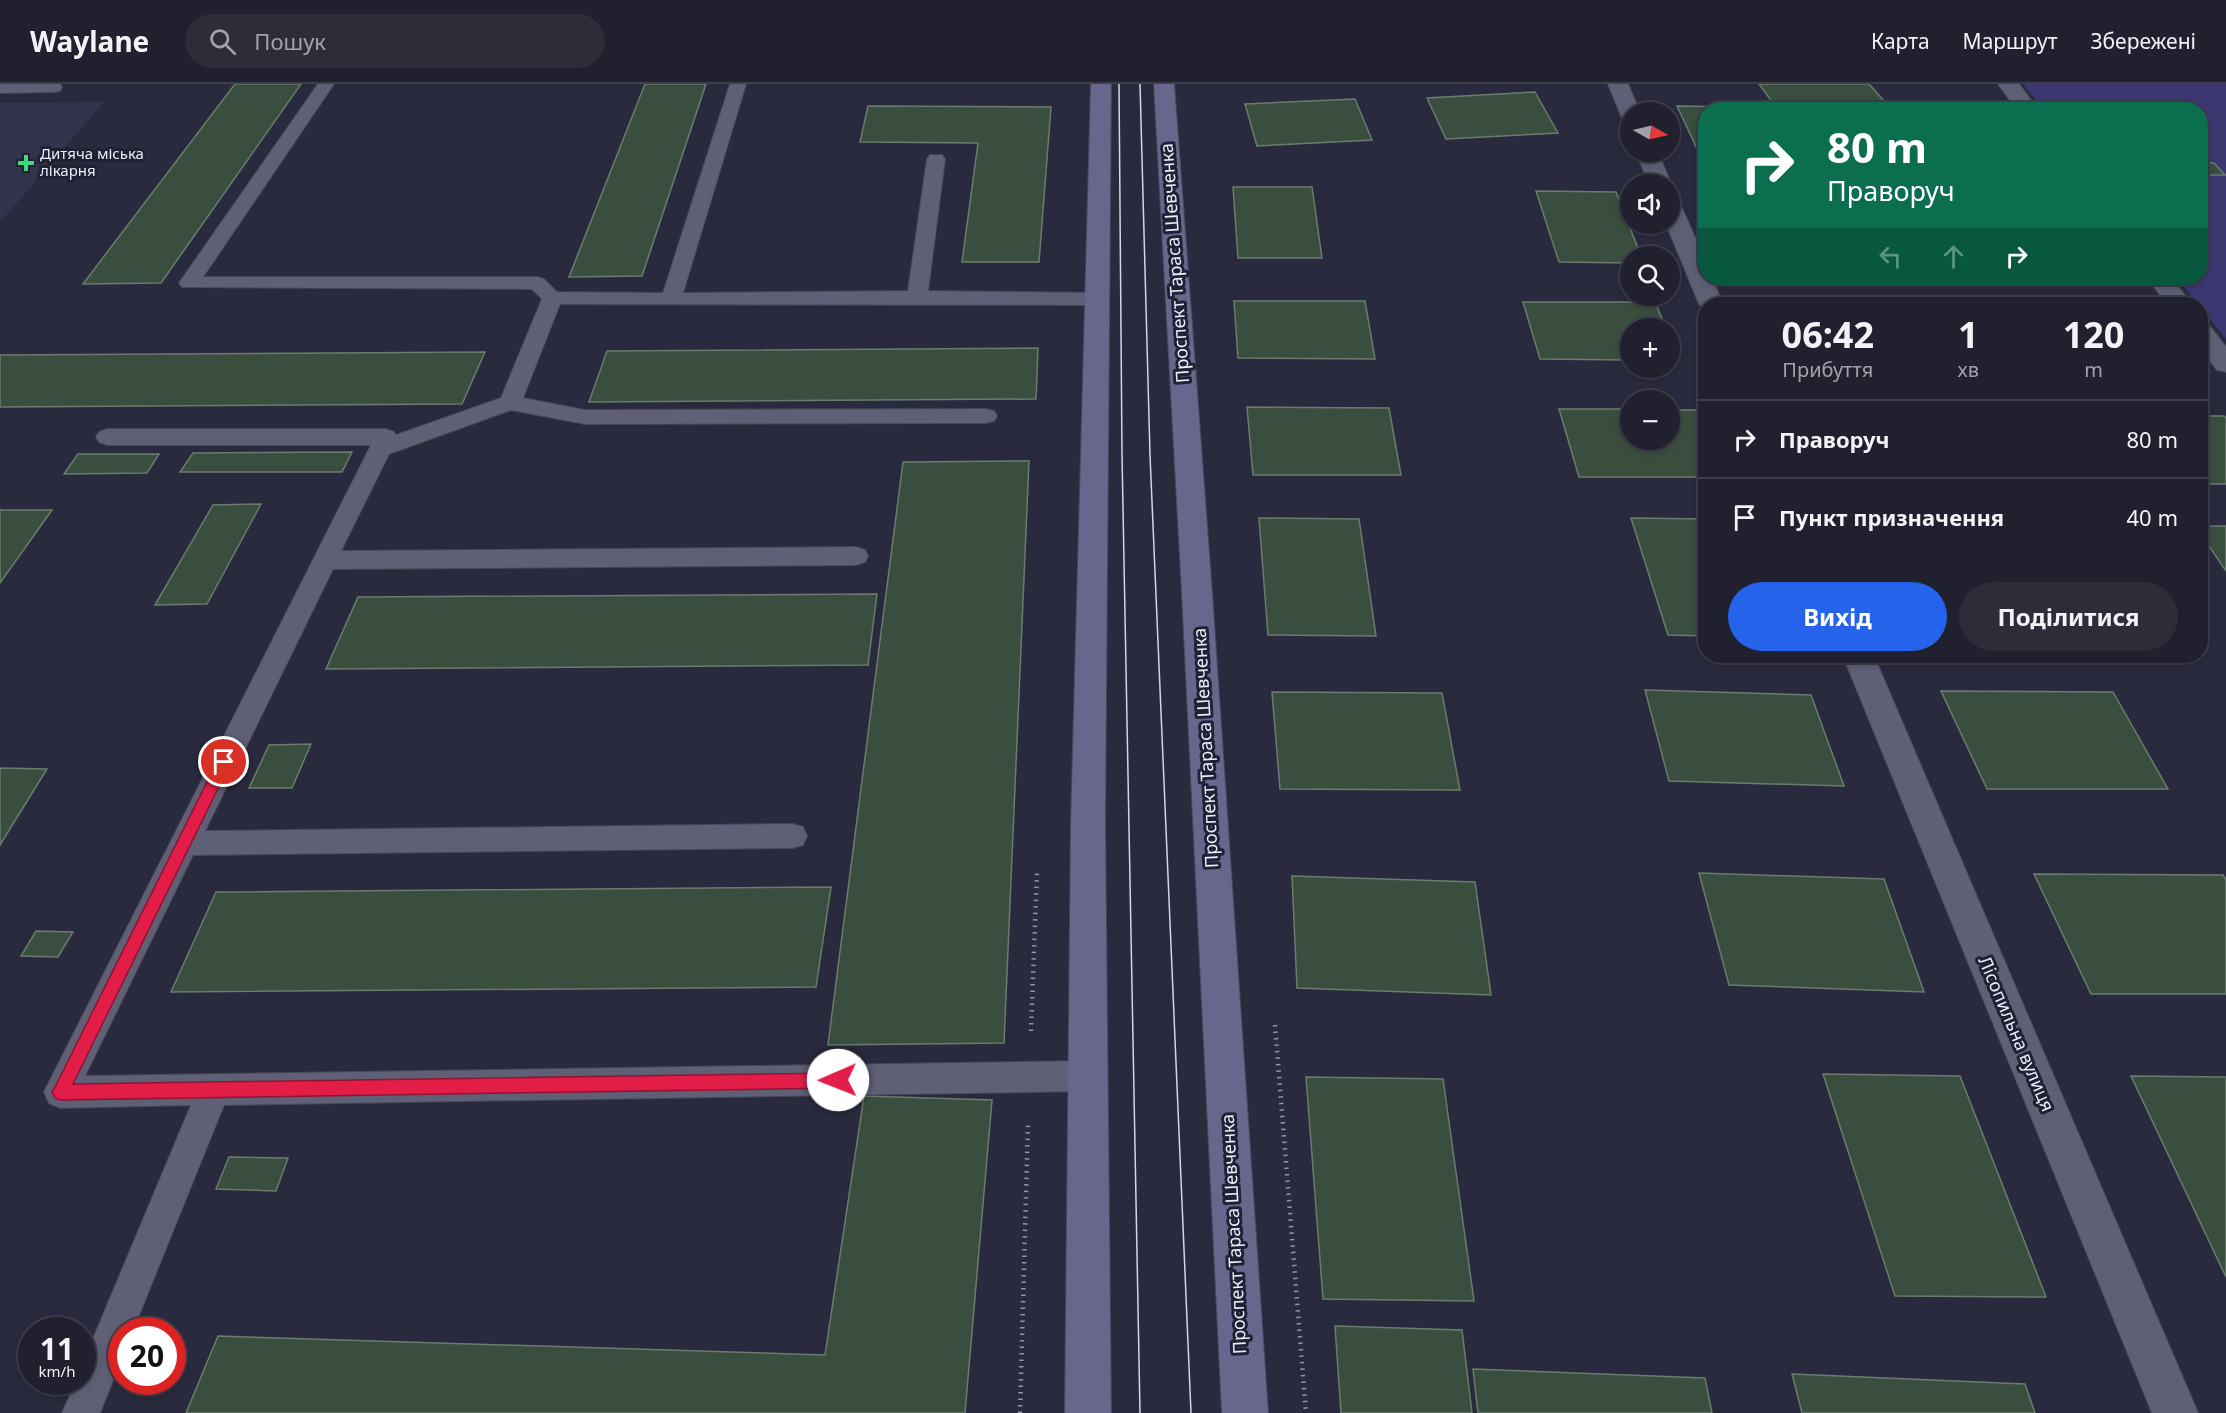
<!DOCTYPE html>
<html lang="uk">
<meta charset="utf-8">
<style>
body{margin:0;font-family:"Noto Sans",sans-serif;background:#2d2d3a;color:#f1f3f6;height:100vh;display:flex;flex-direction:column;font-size:22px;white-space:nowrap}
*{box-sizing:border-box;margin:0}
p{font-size:20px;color:#a2a3aa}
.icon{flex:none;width:33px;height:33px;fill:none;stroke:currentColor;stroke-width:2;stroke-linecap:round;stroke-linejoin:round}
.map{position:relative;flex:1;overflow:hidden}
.sheet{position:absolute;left:1698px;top:213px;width:510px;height:366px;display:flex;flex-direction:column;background:#20202e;border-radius:24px;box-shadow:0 3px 9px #0003,0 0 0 2px #3d3e4a}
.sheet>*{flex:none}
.banner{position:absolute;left:1698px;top:18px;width:510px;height:183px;border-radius:24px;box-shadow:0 3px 9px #0003,0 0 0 2px #3d3e4a;background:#0b6e4f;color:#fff;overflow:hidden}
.needle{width:39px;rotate:98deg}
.fabs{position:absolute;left:1620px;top:18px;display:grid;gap:12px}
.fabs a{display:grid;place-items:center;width:60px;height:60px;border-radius:50%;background:#20202e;box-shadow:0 3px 9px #0003,0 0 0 2px #3d3e4a;font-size:30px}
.speed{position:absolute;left:18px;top:1233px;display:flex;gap:12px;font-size:30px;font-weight:700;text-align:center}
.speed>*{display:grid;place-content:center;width:78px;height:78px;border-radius:50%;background:#20202e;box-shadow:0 3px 9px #0003,0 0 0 2px #3d3e4a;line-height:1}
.speed small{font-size:15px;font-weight:400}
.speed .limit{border:9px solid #d22;background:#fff;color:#111}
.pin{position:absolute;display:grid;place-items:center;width:51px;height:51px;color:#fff;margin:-26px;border:3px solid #fff;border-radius:50%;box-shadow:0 2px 6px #0007}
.me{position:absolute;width:66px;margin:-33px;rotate:269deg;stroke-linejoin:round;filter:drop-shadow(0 0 4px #0008)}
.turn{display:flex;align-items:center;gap:21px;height:126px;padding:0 30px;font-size:27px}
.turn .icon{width:78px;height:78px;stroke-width:2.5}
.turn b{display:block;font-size:42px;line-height:51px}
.lanes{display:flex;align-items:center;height:57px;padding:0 30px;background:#0003;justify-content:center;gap:30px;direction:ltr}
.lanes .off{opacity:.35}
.eta{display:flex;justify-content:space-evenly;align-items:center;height:102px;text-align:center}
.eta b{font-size:36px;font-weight:700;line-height:42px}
.action{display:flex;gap:12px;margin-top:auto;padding:12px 30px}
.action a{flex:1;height:69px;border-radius:36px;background:#2563eb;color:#fff;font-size:24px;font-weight:700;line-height:69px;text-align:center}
.action a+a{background:#2d2d3a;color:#f1f3f6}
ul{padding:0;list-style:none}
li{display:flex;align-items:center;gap:18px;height:78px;padding:0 30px;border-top:2px solid #3d3e4a}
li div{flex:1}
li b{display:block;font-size:22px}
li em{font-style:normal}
header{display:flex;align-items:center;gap:36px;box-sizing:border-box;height:84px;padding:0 30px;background:#20202e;border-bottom:2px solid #3d3e4a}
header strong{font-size:28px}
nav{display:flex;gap:33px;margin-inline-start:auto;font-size:21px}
.search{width:420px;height:54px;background:#2d2d3a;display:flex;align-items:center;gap:15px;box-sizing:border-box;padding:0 21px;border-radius:33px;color:#a2a3aa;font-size:22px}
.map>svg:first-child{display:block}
.built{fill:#32334d}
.green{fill:#3b3871}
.building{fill:#3a4e3f;stroke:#687d6d;stroke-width:1.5}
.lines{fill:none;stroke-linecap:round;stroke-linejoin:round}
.lane-casing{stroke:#474757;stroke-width:2}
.street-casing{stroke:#474757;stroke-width:2}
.secondary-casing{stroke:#474757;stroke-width:2}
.path{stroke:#9494a4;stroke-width:4.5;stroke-dasharray:1.5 5;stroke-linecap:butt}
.lane{fill:#5f6076;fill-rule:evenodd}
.street{fill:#5f6076;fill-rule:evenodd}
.secondary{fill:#67678d;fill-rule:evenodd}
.tram{stroke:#d5d6e4;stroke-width:1.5}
.route{fill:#e11d48;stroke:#92132f;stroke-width:1.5}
.poi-dot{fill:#40d77d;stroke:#202134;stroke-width:2}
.labels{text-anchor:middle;stroke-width:6;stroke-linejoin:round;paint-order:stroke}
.far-poi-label{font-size:15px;fill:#ecedfa;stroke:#202134;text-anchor:start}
.street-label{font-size:18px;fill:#ecedfa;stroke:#202134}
</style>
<header>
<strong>Waylane</strong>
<div class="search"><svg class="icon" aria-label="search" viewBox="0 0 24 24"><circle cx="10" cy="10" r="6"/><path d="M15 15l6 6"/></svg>Пошук</div>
<nav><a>Карта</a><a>Маршрут</a><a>Збережені</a></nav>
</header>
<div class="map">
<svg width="2226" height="1329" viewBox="0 0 2226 1329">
<rect width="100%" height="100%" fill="#2a2a3e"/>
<polygon class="built" points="104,18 0,138 0,19"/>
<polygon class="green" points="2023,0 2226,0 2226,255 2177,194 2200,194 2200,26 2043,25"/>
<g class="building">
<polygon points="235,0 301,0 161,199 83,200"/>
<polygon points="645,0 706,0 642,192 569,193"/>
<polygon points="1759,0 1869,0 1892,26 1778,26"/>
<polygon points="1535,8 1558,49 1446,55 1427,14"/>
<polygon points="1355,15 1372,56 1257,62 1245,20"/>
<polygon points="868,22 1051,23 1039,178 962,178 978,59 860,58"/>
<polygon points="1677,22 1751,23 1752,26 1706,26 1706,84"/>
<polygon points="1916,22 1989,23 1992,26 1918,26"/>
<polygon points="2200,78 2214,79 2225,91 2200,91"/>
<polygon points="1233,103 1312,103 1322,174 1238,174"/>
<polygon points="1536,107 1616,108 1641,172 1630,172 1630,179 1559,178"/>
<polygon points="1234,217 1365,217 1375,275 1238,274"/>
<polygon points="1523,218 1655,218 1666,244 1630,244 1630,276 1540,275"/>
<polygon points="1670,254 1678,276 1670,276"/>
<polygon points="1038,264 1036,315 589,318 607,267"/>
<polygon points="485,268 462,320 0,323 0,271"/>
<polygon points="1247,323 1389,324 1401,391 1253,391"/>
<polygon points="1559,325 1630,325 1630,356 1670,356 1670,326 1701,326 1706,336 1706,393 1579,393"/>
<polygon points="2200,332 2224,332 2226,334 2226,400 2200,400"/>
<polygon points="352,368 342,388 180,388 193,369"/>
<polygon points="78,370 159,370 147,389 64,390"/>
<polygon points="1029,377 1004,959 828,961 903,378"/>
<polygon points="261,420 207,520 155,521 213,421"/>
<polygon points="0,426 52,426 0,499"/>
<polygon points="1259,434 1359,435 1376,552 1268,551"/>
<polygon points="1631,434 1706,435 1706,552 1668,551"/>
<polygon points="2200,442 2226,442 2226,487 2200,449"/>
<polygon points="877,510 868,581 326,585 358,513"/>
<polygon points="1645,606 1811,611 1844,702 1669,697"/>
<polygon points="1941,607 2113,608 2168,705 1987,705"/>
<polygon points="1272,608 1442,609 1460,706 1280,705"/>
<polygon points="311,660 292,704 249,704 269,661"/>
<polygon points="0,684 47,685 0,761"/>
<polygon points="1699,789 1884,795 1924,908 1729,901"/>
<polygon points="2034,790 2223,791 2226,796 2226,910 2091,910"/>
<polygon points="1292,792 1475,798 1491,911 1297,904"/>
<polygon points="831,803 816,903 171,908 216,808"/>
<polygon points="36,847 73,848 58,873 21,872"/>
<polygon points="1823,990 1960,992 2046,1213 1895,1212"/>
<polygon points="2131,992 2226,993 2226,1193"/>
<polygon points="1306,993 1443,995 1474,1217 1323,1215"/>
<polygon points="864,1012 992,1016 965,1329 186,1329 218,1252 825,1271"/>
<polygon points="229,1073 288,1074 276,1107 216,1105"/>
<polygon points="1335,1242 1462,1246 1472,1329 1341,1329"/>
<polygon points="1473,1285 1705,1294 1712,1329 1478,1329"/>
<polygon points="1792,1290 2025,1300 2035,1329 1802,1329"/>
</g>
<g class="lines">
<defs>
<g id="lane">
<polygon points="0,0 60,0 62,3 60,7 54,8 0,9"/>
<polygon points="318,0 334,0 203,193 537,193 544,195 557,208 663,209 730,0 746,0 683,209 908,207 927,75 930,71 942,71 945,75 928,207 1095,209 1102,211 1105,215 1102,219 1095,221 560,220 523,314 585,326 986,325 994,327 997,332 994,337 986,339 585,340 511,326 389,370 341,467 856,463 865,466 868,472 865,478 856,481 333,485 205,747 793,740 803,743 807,752 803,761 793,764 193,771 85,992 1088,977 1099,981 1104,992 1099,1003 1088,1007 224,1021 133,1246 122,1246 122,1274 100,1329 62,1329 76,1298 82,1298 82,1281 191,1021 60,1024 49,1019 44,1008 371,361 107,361 99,358 96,353 99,348 107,345 386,345 394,348 396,351 501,314 542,215 532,205 182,203 179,199"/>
</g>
<g id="street">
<polygon points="1608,0 1628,0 1640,28 1630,28 1630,35 1622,34"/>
<polygon points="1998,0 2019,0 2038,26 2017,26"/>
<polygon points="1636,68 1658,68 1671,100 1670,103 1670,100 1649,100"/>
<polygon points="1670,115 1678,117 1681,122 1706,178 1706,194 1712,194 1723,220 1706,220 1706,226 1699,220 1666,140 1670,140"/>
<polygon points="2147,194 2171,194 2192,220 2167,220"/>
<polygon points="2200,239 2209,241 2226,263 2226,288 2217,286 2200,265"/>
<polygon points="1843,572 1874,572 2198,1329 2152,1329"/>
</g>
<g id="secondary">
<polygon points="1091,0 1111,0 1105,738 1111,1329 1065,1329 1071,738"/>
<polygon points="1154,0 1174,0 1212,509 1268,1329 1222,1329 1182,509"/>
</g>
</defs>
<use href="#lane" class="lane-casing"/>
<use href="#street" class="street-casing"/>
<use href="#secondary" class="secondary-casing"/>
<g class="path">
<polyline points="1275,941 1306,1329"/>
<polyline points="1031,947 1037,787"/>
<polyline points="1020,1329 1028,1039"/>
</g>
<use href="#lane" class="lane"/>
<use href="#street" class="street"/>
<use href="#secondary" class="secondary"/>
<g class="tram">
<polyline points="1119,0 1122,371 1140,1329"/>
<polyline points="1140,0 1150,371 1191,1329"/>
</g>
</g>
<polygon class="route" points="224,672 229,674 231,678 73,1000 838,989 843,991 846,996 843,1002 838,1004 60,1016 55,1014 52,1008 55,1003 219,674"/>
<path class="poi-dot" d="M23 70h6v6h6v6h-6v6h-6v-6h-6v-6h6z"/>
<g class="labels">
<g class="far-poi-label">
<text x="40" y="75">Дитяча міська<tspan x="40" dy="17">лікарня</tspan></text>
</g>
<g class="street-label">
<text transform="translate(1175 179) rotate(-94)" y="6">Проспект Тараса Шевченка</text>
<text transform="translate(1206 664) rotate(-93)" y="6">Проспект Тараса Шевченка</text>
<text transform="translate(2016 950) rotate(67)" y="6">Лісопильна вулиця</text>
<text transform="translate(1234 1150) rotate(-93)" y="6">Проспект Тараса Шевченка</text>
</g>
</g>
</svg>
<div class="fabs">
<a><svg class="needle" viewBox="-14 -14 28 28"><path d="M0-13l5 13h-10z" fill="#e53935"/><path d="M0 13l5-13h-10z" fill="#a2a3aa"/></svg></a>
<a><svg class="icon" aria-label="sound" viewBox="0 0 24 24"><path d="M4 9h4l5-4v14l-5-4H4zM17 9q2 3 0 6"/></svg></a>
<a><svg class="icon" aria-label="search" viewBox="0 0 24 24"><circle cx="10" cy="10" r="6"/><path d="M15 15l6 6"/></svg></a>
<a>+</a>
<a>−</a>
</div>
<div class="speed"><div>11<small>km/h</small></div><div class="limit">20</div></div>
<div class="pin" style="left:224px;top:678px;background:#d93025"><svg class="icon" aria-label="arrive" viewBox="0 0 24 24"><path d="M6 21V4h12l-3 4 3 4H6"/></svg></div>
<svg class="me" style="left:838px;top:996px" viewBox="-20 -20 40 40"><circle r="19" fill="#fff"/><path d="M0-13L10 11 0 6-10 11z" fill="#e11d48"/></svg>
<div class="banner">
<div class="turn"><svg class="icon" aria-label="right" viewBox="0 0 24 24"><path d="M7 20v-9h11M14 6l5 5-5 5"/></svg><div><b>80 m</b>Праворуч</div></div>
<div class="lanes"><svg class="icon off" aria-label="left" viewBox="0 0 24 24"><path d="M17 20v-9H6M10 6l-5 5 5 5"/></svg><svg class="icon off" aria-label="ahead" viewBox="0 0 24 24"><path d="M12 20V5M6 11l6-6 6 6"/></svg><svg class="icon" aria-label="right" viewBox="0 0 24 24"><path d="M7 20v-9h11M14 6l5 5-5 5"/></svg></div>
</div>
<section class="sheet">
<div class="eta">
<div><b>06:42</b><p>Прибуття</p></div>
<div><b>1</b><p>хв</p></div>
<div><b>120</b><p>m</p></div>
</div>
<ul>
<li><svg class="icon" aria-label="right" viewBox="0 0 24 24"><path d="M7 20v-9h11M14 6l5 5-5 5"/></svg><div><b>Праворуч</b></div><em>80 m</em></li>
<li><svg class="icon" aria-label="arrive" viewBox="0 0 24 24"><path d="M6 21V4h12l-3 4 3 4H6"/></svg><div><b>Пункт призначення</b></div><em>40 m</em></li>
</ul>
<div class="action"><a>Вихід</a><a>Поділитися</a></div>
</section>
</div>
